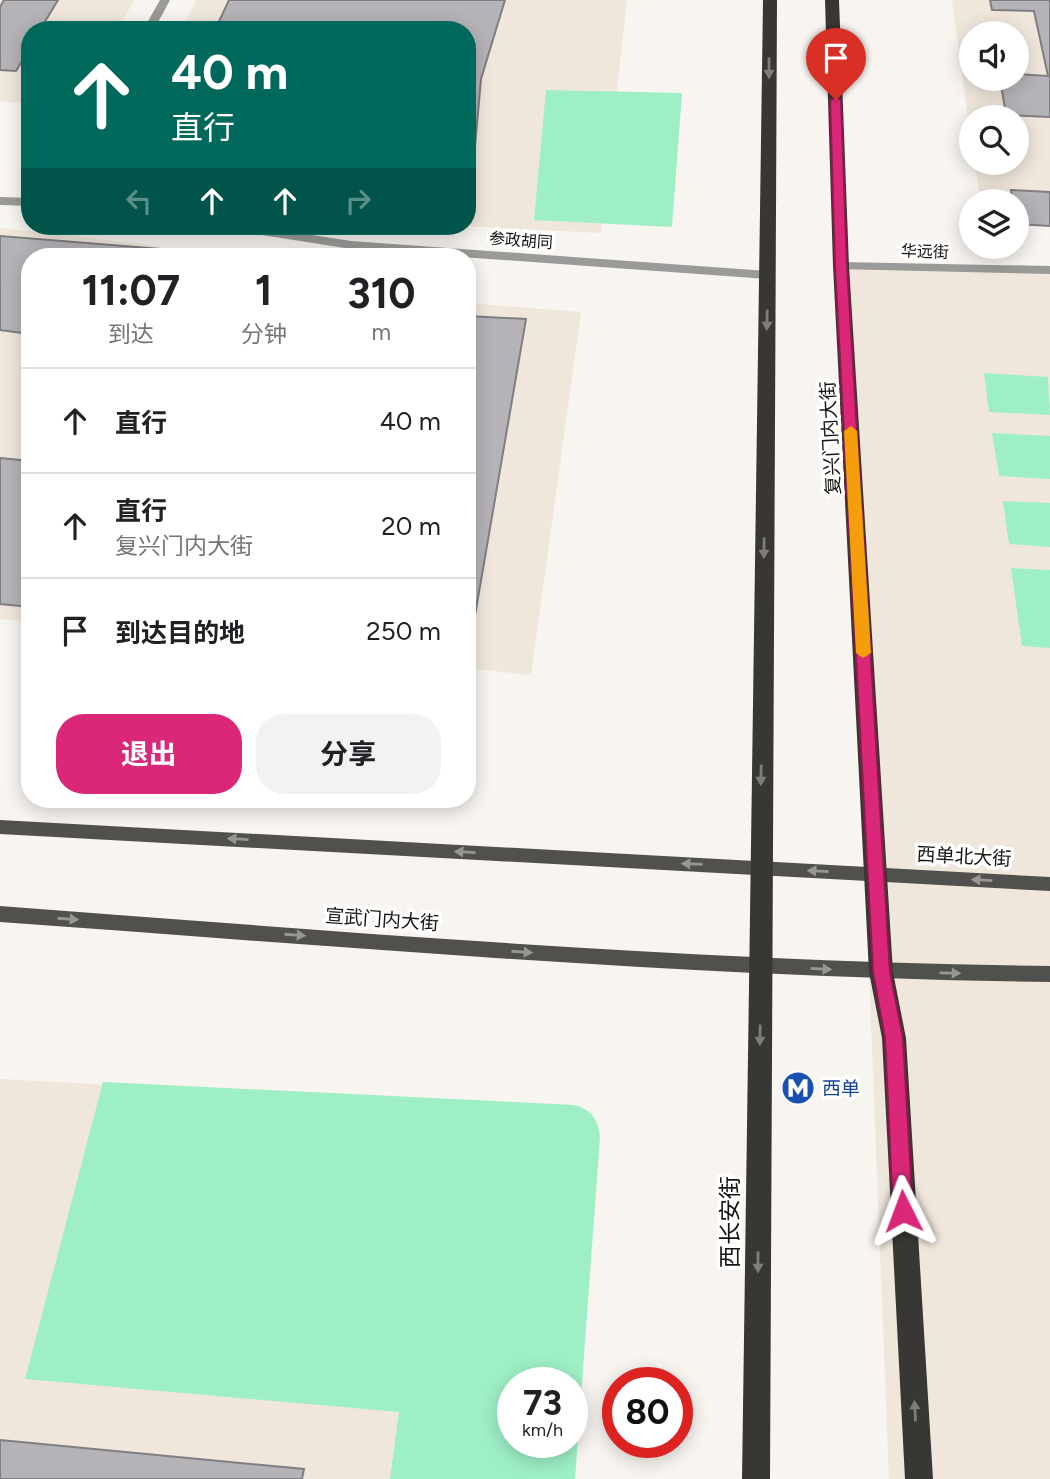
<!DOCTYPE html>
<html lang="zh">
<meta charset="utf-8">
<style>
body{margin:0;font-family:Figtree,"Noto Sans SC",sans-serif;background:#f2f2f2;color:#202124;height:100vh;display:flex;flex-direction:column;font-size:26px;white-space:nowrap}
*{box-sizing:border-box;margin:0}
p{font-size:23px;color:#757577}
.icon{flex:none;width:38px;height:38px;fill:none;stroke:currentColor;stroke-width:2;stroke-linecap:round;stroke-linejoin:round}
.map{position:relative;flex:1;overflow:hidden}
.details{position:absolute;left:21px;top:248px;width:455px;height:560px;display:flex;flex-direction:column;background:#fff;border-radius:28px;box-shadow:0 4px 18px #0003}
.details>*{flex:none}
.banner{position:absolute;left:21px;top:21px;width:455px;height:214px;border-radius:28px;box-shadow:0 4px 18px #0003;background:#00695c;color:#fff;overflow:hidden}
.tools{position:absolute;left:959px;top:21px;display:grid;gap:14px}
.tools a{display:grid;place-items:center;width:70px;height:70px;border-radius:50%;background:#fff;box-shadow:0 4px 18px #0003;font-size:35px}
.speed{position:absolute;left:497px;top:1367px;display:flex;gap:14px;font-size:35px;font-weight:700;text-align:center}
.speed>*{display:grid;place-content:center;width:91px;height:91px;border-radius:50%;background:#fff;box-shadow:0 4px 18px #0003;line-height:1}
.speed small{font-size:18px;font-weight:400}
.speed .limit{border:10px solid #d22;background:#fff;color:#111}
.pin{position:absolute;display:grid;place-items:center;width:60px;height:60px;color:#fff;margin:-72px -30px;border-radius:50% 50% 50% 0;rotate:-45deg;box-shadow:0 0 7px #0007}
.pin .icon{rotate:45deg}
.me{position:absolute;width:77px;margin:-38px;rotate:357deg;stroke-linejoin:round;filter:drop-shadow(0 0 5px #0008)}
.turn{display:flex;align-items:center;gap:24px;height:147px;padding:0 35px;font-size:32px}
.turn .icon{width:91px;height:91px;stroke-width:2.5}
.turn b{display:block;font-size:49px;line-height:60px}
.lanes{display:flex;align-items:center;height:66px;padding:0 35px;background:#0003;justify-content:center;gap:35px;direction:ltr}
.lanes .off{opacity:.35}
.eta{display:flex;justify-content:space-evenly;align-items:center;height:119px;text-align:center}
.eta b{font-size:42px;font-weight:700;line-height:49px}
.button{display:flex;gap:14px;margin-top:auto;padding:14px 35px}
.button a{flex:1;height:80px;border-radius:28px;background:#db2777;color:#fff;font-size:28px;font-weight:700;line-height:80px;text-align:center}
.button a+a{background:#f2f2f2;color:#202124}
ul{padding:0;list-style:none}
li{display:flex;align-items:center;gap:21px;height:105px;padding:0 35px;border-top:2px solid #e0e0e0}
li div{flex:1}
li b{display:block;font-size:26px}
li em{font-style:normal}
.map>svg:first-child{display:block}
.built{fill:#f0e7dc;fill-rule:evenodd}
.green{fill:#9eefc6;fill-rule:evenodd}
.building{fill:#b6b3b8;stroke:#817e82;stroke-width:2}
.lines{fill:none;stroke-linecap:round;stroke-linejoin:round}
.minor{fill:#9a9a98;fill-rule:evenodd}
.major{fill:#51504d;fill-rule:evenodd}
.highway{fill:#383733;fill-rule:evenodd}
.oneway{fill:#7e7d7a}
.oneway2{fill:#979694}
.route{fill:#db2777;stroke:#8e194d;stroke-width:2}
.slow{fill:#f59e0b}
.labels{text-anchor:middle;stroke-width:7;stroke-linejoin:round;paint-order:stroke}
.far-street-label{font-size:16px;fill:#151412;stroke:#fff}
.street-label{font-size:19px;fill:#151412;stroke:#fff}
.transit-label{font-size:19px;fill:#164399;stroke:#fff;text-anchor:start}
.near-street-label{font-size:23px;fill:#151412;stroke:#fff}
</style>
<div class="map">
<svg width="1050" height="1479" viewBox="0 0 1050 1479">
<rect width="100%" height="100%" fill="#f8f4f0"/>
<g class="built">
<polygon points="0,0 135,0 116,30 30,30 30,104 0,101"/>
<polygon points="196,0 627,0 601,233 459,226 467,226 467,30 182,30"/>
<path d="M 952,0 L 1050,0 L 1050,223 L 1017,222 L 1017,201 L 980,201 L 975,163 L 1017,163 L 1017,117 L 971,117 L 971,139 ZM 971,33 L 1017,33 L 1017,79 L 971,79 Z"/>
<polygon points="0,228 143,244 195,257 30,257 30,622 0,619"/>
<polygon points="841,266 1050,268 1050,1479 889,1479"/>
<polygon points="467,303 581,312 531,675 467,668"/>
<polygon points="0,1079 548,1108 513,1382 513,1442 560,1479 0,1479"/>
</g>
<g class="green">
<polygon points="546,90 682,93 672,227 534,220"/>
<polygon points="984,373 1048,377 1050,415 989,412"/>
<polygon points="992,433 1050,436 1050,479 999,476"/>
<polygon points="1003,501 1050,503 1050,547 1009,544"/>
<polygon points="1011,568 1050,570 1050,648 1022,646"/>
<path d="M 103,1082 L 574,1105 C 591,1109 598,1119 600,1137 L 575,1479 L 390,1479 L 399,1412 L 25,1379 ZM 572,1382 L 572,1442 L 513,1442 L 513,1382 Z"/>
</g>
<g class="building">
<polygon points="4,0 58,0 40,30 30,30 30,48 16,71 0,70 0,7"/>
<polygon points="229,0 505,0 481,79 470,202 467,202 467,30 215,30"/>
<polygon points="990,0 1050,0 1050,117 1006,115 1000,79 1017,79 1017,74 1048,76 1034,11 992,10"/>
<polygon points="1011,190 1050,192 1050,226 1017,224 1017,201 1013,201"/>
<polygon points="0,236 161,249 200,257 30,257 30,334 0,330"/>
<polygon points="467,316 526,319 468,656 467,655"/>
<polygon points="0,458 30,461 30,607 0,604"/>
<polygon points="0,1440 304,1469 302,1479 0,1479"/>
</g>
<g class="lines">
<g class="minor">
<polygon points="160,0 170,0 154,30 143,30"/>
<polygon points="0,197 30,198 30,206 0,205"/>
<polygon points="225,226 254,226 351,241 768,271 775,275 768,279 351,249 231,230"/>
<polygon points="841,262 1050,266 1050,274 836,269 836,263"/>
</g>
<g class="major">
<polygon points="0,820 1050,877 1050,891 0,834"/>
<path d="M 0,906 C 350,932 699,962 1050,966 L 1050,982 C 699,978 350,947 0,922 Z"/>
</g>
<g class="highway">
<polygon points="763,0 777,0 770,1479 742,1479"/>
<polygon points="825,0 839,0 849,266 893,972 906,1038 933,1479 905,1479 882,1038 869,972 833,266"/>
</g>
</g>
<defs><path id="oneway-solid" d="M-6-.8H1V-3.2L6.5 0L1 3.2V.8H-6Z" transform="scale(1.75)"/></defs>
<g class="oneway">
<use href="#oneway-solid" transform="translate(769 68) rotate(90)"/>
<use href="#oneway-solid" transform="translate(767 320) rotate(91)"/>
<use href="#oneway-solid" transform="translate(764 548) rotate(91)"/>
<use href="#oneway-solid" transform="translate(761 775) rotate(91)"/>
<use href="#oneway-solid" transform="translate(760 1035) rotate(91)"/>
<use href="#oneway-solid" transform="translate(758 1262) rotate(90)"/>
<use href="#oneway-solid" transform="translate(915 1411) rotate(-93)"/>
</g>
<g class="oneway2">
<use href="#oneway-solid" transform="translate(238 839) rotate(-177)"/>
<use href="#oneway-solid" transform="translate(465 852) rotate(-177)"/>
<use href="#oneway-solid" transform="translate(692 864) rotate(-178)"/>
<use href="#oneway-solid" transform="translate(818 871) rotate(-177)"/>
<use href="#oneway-solid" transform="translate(982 880) rotate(-177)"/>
<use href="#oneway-solid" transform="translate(68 919) rotate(4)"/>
<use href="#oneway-solid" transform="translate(295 935) rotate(4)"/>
<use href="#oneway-solid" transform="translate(522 952) rotate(4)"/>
<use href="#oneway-solid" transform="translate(821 969) rotate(3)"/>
<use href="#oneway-solid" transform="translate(950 973) rotate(1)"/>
</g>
<polygon class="route" points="836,97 841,100 847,266 890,972 903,1038 913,1211 910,1218 903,1220 896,1218 893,1211 885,1038 873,972 835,266 830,100"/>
<polygon class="slow" points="851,426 857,431 871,653 863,658 856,653 844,431"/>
<defs>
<symbol id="metro-disc" viewBox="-11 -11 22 22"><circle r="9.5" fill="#1a4fb4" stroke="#fff"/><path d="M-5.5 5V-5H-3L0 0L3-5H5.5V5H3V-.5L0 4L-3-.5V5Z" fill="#fff"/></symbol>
</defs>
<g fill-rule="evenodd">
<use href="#metro-disc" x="779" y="1069" width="38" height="38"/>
</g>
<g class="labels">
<g class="far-street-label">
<text transform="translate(521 240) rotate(4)" y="6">参政胡同</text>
<text transform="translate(925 251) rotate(2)" y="6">华远街</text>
</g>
<g class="street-label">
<text transform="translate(830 438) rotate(-93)" y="7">复兴门内大街</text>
<text transform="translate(964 856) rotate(3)" y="7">西单北大街</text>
<text transform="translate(382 919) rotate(4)" y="7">宣武门内大街</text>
</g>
<g class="transit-label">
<text x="822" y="1095">西单</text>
</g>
<g class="near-street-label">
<text transform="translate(730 1222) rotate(-90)" y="8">西长安街</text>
</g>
</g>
</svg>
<div class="tools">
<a><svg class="icon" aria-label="sound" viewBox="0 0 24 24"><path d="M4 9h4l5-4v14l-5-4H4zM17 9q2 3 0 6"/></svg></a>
<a><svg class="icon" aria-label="search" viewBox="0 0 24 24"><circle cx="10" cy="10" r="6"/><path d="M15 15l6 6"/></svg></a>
<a><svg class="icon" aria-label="layers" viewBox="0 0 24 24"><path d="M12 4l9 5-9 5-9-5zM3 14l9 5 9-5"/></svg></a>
</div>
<div class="speed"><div>73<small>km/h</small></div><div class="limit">80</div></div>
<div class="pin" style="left:836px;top:100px;background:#d93025"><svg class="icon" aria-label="arrive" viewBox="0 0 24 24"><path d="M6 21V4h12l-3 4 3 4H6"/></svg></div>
<svg class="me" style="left:903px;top:1211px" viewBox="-20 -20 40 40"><path d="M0-17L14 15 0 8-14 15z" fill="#db2777" stroke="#fff" stroke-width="4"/></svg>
<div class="banner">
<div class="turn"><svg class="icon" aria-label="ahead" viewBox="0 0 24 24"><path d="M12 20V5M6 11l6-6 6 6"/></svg><div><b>40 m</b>直行</div></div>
<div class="lanes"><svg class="icon off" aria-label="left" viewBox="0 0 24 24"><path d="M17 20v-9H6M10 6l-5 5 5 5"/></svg><svg class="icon" aria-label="ahead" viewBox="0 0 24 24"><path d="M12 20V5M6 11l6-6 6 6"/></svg><svg class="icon" aria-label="ahead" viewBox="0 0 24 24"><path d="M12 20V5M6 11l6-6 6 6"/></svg><svg class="icon off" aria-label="right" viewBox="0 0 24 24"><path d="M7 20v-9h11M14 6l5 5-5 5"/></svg></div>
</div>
<section class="details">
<div class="eta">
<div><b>11:07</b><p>到达</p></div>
<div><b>1</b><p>分钟</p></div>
<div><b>310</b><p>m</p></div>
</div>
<ul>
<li><svg class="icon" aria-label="ahead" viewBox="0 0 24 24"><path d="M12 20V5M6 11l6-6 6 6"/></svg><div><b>直行</b></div><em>40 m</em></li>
<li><svg class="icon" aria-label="ahead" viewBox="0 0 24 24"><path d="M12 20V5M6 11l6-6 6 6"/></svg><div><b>直行</b><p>复兴门内大街</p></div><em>20 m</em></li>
<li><svg class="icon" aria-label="arrive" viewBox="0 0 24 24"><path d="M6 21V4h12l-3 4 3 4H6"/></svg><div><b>到达目的地</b></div><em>250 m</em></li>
</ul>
<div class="button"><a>退出</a><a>分享</a></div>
</section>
</div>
